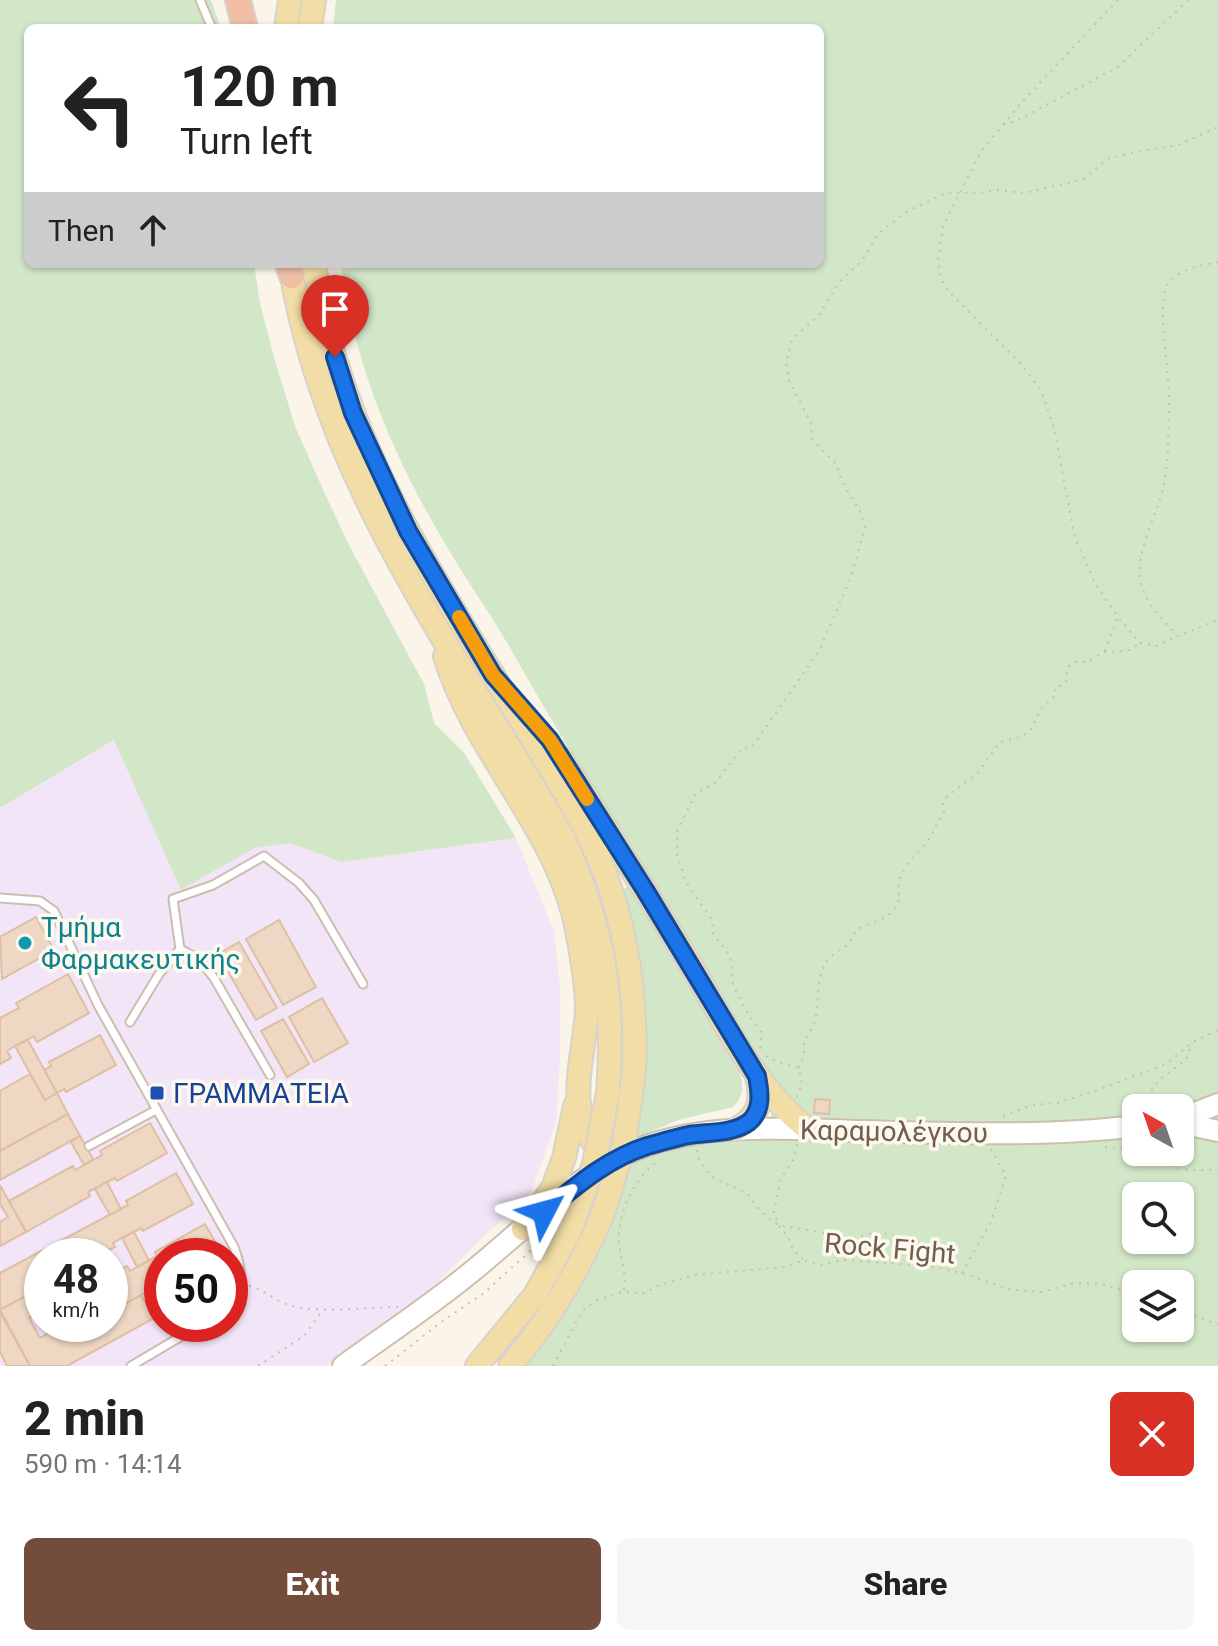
<!DOCTYPE html>
<meta charset="utf-8">
<style>
body{margin:0;font-family:Roboto,sans-serif;background:#f6f6f6;color:#222;height:100vh;display:flex;flex-direction:column;font-size:30px;white-space:nowrap}
*{box-sizing:border-box;margin:0}
p{font-size:26px;color:#767676}
.icon{flex:none;width:44px;height:44px;fill:none;stroke:currentColor;stroke-width:2;stroke-linecap:round;stroke-linejoin:round}
.map{position:relative;height:1366px;overflow:hidden}
.drawer{display:flex;flex-direction:column;background:#fff;flex:1}
.drawer>*{flex:none}
.top-card{position:absolute;left:24px;top:24px;width:800px;height:244px;border-radius:12px;box-shadow:0 2px 6px #0004;background:#fff;color:#222;overflow:hidden}
.needle{width:52px;rotate:320deg}
.buttons{position:absolute;left:1122px;top:1094px;display:grid;gap:16px}
.buttons a{display:grid;place-items:center;width:72px;height:72px;border-radius:12px;background:#fff;box-shadow:0 2px 6px #0004;font-size:40px}
.speed{position:absolute;left:24px;top:1238px;display:flex;gap:16px;font-size:40px;font-weight:700;text-align:center}
.speed>*{display:grid;place-content:center;width:104px;height:104px;border-radius:50%;background:#fff;box-shadow:0 2px 6px #0004;line-height:1}
.speed small{font-size:20px;font-weight:400}
.speed .limit{border:12px solid #d22;background:#fff;color:#111}
.pin{position:absolute;display:grid;place-items:center;width:68px;height:68px;color:#fff;margin:-82px -34px;border-radius:50% 50% 50% 0;rotate:-45deg;box-shadow:0 0 8px #0007}
.pin .icon{rotate:45deg}
.me{position:absolute;width:88px;margin:-44px;rotate:51deg;stroke-linejoin:round;filter:drop-shadow(0 0 6px #0008)}
.turn{display:flex;align-items:center;gap:28px;height:168px;padding:0 24px;font-size:36px}
.turn .icon{width:104px;height:104px;stroke-width:2.5}
.turn b{display:block;font-size:56px;line-height:68px}
.then{display:flex;align-items:center;height:76px;padding:0 24px;background:#0003;gap:16px;font-size:30px}
.round{display:grid;place-items:center;flex:none;width:84px;height:84px;border-radius:12px;background:#f6f6f6}
.overview{display:flex;align-items:center;justify-content:space-between;height:136px;padding:0 24px}
h1{font-size:48px;font-weight:800;line-height:60px}
.action{display:flex;gap:16px;margin-top:auto;padding:16px 24px}
.action a{flex:1;height:92px;border-radius:12px;background:#744c3b;color:#fff;font-size:32px;font-weight:800;line-height:92px;text-align:center}
.action a+a{background:#f6f6f6;color:#222}
.map>svg:first-child{display:block}
.education{fill:#f2e5f7;fill-rule:evenodd}
.green{fill:#d2e7c8;fill-rule:evenodd}
.building{fill:#eed7c3;stroke:#dfbfa4;stroke-width:2}
.lines{fill:none;stroke-linecap:round;stroke-linejoin:round}
.lane-casing{stroke:#ccbeaf;stroke-width:11}
.secondary-casing{stroke:#cebfad;stroke-width:24}
.primary-casing{stroke:#d8d2cd;stroke-width:26}
.highway-casing{stroke:#d8d2cd;stroke-width:28}
.path{stroke:#d3bba5;stroke-width:2;stroke-dasharray:2 6;stroke-linecap:butt}
.lane{stroke:#fff;stroke-width:7}
.secondary{stroke:#fff;stroke-width:20}
.primary{stroke:#f3dda7;stroke-width:22}
.highway{stroke:#efbea5;stroke-width:24}
.primary-bridge-casing{stroke:#d8d2cd;stroke-width:26;stroke-linecap:butt}
.primary-bridge{stroke:#f3dda7;stroke-width:22}
.route-casing{stroke:#114b97;stroke-width:20}
.route{stroke:#1a73e8;stroke-width:14}
.slow{stroke:#f59e0b;stroke-width:14}
.culture-dot{fill:#0f9aa8;stroke:#fef9ef;stroke-width:3}
.transit-dot{fill:#1a4fb4;stroke:#fef9ef;stroke-width:3}
.labels{text-anchor:middle;stroke-width:7;stroke-linejoin:round;paint-order:stroke}
.culture-label{font-size:28px;fill:#0d838f;stroke:#fef9ef;text-anchor:start}
.transit-label{font-size:28px;fill:#164399;stroke:#fef9ef;text-anchor:start}
.street-label{font-size:28px;fill:#735e4e;stroke:#fef9ef}
</style>
<div class="map">
<svg width="1218" height="1366" viewBox="0 0 1218 1366">
<rect width="100%" height="100%" fill="#fbf5e9"/>
<path class="education" d="M 115,740 L 181,890 L 253,848 L 290,843 L 341,862 L 516,838 L 554,932 L 560,986 L 560,1060 L 556,1123 L 530,1195 L 484,1236 L 428,1292 L 326,1366 L 0,1366 L 0,808 ZM 42,1256 L 110,1256 L 110,1324 L 42,1324 ZM 162,1256 L 230,1256 L 230,1324 L 162,1324 Z"/>
<g class="green">
<polygon points="0,0 211,0 221,28 28,28 28,264 254,264 260,303 273,354 295,426 325,494 349,545 424,684 434,723 465,754 516,838 341,862 290,843 254,848 181,890 114,740 0,808"/>
<path d="M 336,0 L 1218,0 L 1218,1366 L 515,1366 L 625,1159 L 644,1151 L 773,1132 L 767,1079 C 680,936 593,793 510,648 C 490,613 466,580 446,545 C 394,459 354,364 341,264 L 820,264 L 820,28 L 333,28 ZM 1136,1108 L 1180,1108 L 1180,1152 L 1136,1152 ZM 1136,1196 L 1180,1196 L 1180,1240 L 1136,1240 ZM 1136,1284 L 1180,1284 L 1180,1328 L 1136,1328 Z"/>
<path d="M 628,886 L 733,1057 C 741,1074 749,1091 733,1107 L 678,1120 L 632,1140 L 643,1071 L 645,1021 L 641,974 L 620,892 Z"/>
</g>
<g class="building">
<polygon points="36,917 54,950 2,979 0,937"/>
<polygon points="279,920 316,987 283,1005 246,939"/>
<polygon points="239,942 277,1008 256,1020 218,954"/>
<polygon points="68,974 89,1013 37,1042 34,1036 15,1046 7,1051 11,1058 0,1064 0,1018 19,1008 16,1003"/>
<polygon points="322,998 348,1043 314,1062 289,1017"/>
<polygon points="283,1019 309,1064 287,1077 261,1031"/>
<polygon points="100,1035 116,1065 66,1092 64,1089 57,1093 44,1070 51,1066 49,1062"/>
<polygon points="28,1040 57,1093 45,1100 15,1046"/>
<polygon points="30,1074 45,1100 57,1093 68,1114 0,1151 0,1091"/>
<polygon points="815,1099 830,1100 829,1114 814,1113"/>
<polygon points="68,1114 80,1136 0,1180 0,1151"/>
<polygon points="150,1123 167,1153 117,1181 115,1178 88,1192 90,1196 26,1232 9,1201 73,1166 75,1170 102,1155 100,1151"/>
<polygon points="80,1136 93,1159 84,1165 71,1142"/>
<polygon points="176,1173 193,1204 143,1231 141,1228 122,1238 113,1243 115,1247 98,1256 42,1256 42,1287 0,1310 0,1273 128,1205 126,1201"/>
<polygon points="107,1182 121,1209 110,1215 95,1189"/>
<polygon points="0,1185 26,1232 0,1246 0,1222 8,1217 0,1204"/>
<polygon points="205,1224 222,1254 162,1256 162,1284 110,1312 110,1275 127,1266 130,1271 157,1256 155,1252"/>
<polygon points="134,1232 149,1260 137,1267 122,1238"/>
<polygon points="42,1287 42,1310 29,1318 40,1338 62,1326 60,1324 80,1324 82,1328 89,1324 110,1324 110,1312 141,1295 154,1318 67,1366 30,1366 0,1310"/>
<polygon points="0,1312 30,1366 7,1366 0,1352"/>
</g>
<g class="lines">
<defs>
<g id="lane">
<polyline points="200,0 211,26"/>
<path d="M 0,898 L 40,901 L 54,911 L 98,1005 L 234,1247 C 241,1266 245,1283 230,1299"/>
<polyline points="180,949 199,959 214,978 270,1075"/>
<polyline points="130,1022 159,974 180,949 173,899 213,885 264,856 299,883 314,900 363,984"/>
<polyline points="89,1146 156,1110"/>
<polyline points="131,1366 202,1324"/>
</g>
<g id="secondary">
<polyline points="1180,1119 1218,1104"/>
<polyline points="1180,1123 1218,1131"/>
<path d="M 343,1366 C 387,1334 433,1304 475,1269 C 523,1230 569,1182 624,1155 C 697,1120 785,1129 863,1131 C 951,1133 1049,1137 1136,1126"/>
</g>
<g id="primary">
<polyline points="286,28 290,0"/>
<polyline points="310,28 314,0"/>
<path d="M 290,264 C 323,479 457,653 563,837 C 604,926 615,997 608,1093"/>
<path d="M 314,264 C 327,357 363,448 408,531 C 447,603 492,673 535,743 C 560,784 587,826 604,871 C 629,936 637,1003 634,1072"/>
<path d="M 445,656 C 475,755 560,831 578,935 C 582,958 587,984 587,1008 C 586,1050 564,1107 594,1143"/>
<path d="M 562,759 C 605,826 647,894 689,962 C 724,1020 754,1088 809,1130"/>
<path d="M 737,1129 C 759,1116 763,1101 757,1077"/>
<polyline points="523,1229 553,1188 564,1158 575,1106"/>
<polyline points="477,1366 535,1295 569,1233"/>
<path d="M 510,1366 C 550,1320 578,1272 602,1216"/>
</g>
<g id="highway">
<polyline points="238,0 245,28"/>
<polyline points="288,264 292,276"/>
</g>
</defs>
<use href="#lane" class="lane-casing"/>
<use href="#secondary" class="secondary-casing"/>
<use href="#primary" class="primary-casing"/>
<use href="#highway" class="highway-casing"/>
<g class="path">
<polyline points="1118,0 1020,104 980,153 943,226 938,261 941,279 950,293 1020,363 1041,390 1054,428 1075,538 1096,585 1118,617 1140,643 1156,646 1178,636"/>
<polyline points="1003,124 1016,121 1118,67 1188,0"/>
<path d="M 1218,262 C 1200,266 1174,269 1166,288 C 1157,310 1171,380 1169,409 C 1168,435 1169,463 1163,488 C 1156,518 1138,545 1140,576 C 1142,601 1162,618 1178,636 L 1218,620"/>
<polyline points="1105,651 1117,619"/>
<path d="M 760,1048 L 762,1032 C 750,1019 742,1003 734,987 C 730,978 734,970 731,961 C 728,950 720,943 713,934 L 712,920 L 686,882 L 677,855 L 677,831 L 696,793 L 714,784 L 742,748 L 752,747 L 819,651 L 851,577 L 865,527 L 860,511 L 841,480 L 837,465 L 812,439 L 811,423 L 789,381 L 786,362 L 792,340 L 819,315 L 839,282 L 862,261 L 879,233 L 906,212 L 946,193 L 979,193 L 997,190 L 1025,193 L 1084,179 L 1107,159 L 1135,152 L 1178,145 L 1218,127"/>
<polyline points="766,1056 780,1063 799,1068 802,1084 797,1097"/>
<path d="M 799,1068 L 804,1054 L 804,1040 C 826,1017 811,987 826,962 C 831,953 843,950 850,942 C 855,922 880,925 893,911 C 894,911 899,900 900,899 C 893,875 912,859 926,843 C 934,834 935,823 944,815 L 943,803 L 948,795 L 977,774 L 1000,742 L 1020,737 L 1030,731 L 1042,707 L 1056,695 L 1055,688 L 1066,683 L 1068,667 L 1075,662 L 1087,662 L 1104,652 L 1127,651 L 1139,644"/>
<polyline points="1126,1109 1147,1097 1159,1080 1186,1060 1192,1043"/>
<polyline points="1003,1116 1032,1105 1057,1103 1095,1091 1166,1064 1193,1042 1218,1030"/>
<polyline points="797,1144 794,1159 781,1178 774,1212 778,1225 788,1237 793,1250 803,1259"/>
<polyline points="1105,1147 1136,1149"/>
<polyline points="697,1150 698,1157 710,1176 747,1193 761,1212 778,1225 854,1238 876,1232 904,1237 929,1265"/>
<path d="M 1141,1152 C 1169,1167 1185,1173 1218,1169"/>
<polyline points="962,1273 991,1222 1006,1176 991,1149"/>
<path d="M 249,1286 C 265,1289 274,1301 289,1305 C 316,1314 368,1307 398,1307"/>
<path d="M 624,1290 C 627,1272 620,1258 619,1241 C 618,1210 635,1178 659,1160"/>
<polyline points="1180,1309 1218,1325"/>
<polyline points="258,1366 304,1336 323,1310"/>
<polyline points="385,1366 444,1320 484,1293 530,1251 534,1243"/>
<polyline points="553,1366 582,1311 595,1301 624,1291 642,1294 660,1285 694,1275 785,1267 804,1260 819,1265 843,1260 930,1266 962,1273 1008,1289 1041,1292 1075,1283 1101,1284 1136,1294"/>
</g>
<use href="#lane" class="lane"/>
<use href="#secondary" class="secondary"/>
<use href="#primary" class="primary"/>
<use href="#highway" class="highway"/>
<defs>
<g id="primary-bridge">
<polyline points="602,1216 624,1146 634,1072"/>
<polyline points="569,1233 594,1164 608,1093"/>
</g>
</defs>
<use href="#primary-bridge" class="primary-bridge-casing"/>
<use href="#primary-bridge" class="primary-bridge"/>
</g>
<g class="lines">
<defs>
<path id="route" d="M 335,357 L 353,413 L 408,531 L 493,675 L 550,740 L 645,890 L 757,1076 C 760,1092 763,1110 749,1122 C 733,1134 708,1132 689,1135 C 675,1138 661,1142 647,1146 C 607,1159 576,1186 544,1212"/>
</defs>
<use href="#route" class="route-casing"/>
<use href="#route" class="route"/>
<polyline class="slow" points="459,617 493,675 550,740 587,799"/>
</g>
<circle class="culture-dot" cx="25" cy="943" r="8"/>
<rect class="transit-dot" x="149" y="1085" width="16" height="16" rx="4"/>
<g class="labels">
<g class="culture-label">
<text x="41" y="937">Τμήμα<tspan x="41" dy="32">Φαρμακευτικής</tspan></text>
</g>
<g class="transit-label">
<text x="173" y="1103">ΓΡΑΜΜΑΤΕΙΑ</text>
</g>
<g class="street-label">
<text transform="translate(894 1131) rotate(1)" y="10">Καραμολέγκου</text>
<text transform="translate(890 1248) rotate(5)" y="10">Rock Fight</text>
</g>
</g>
</svg>
<div class="buttons">
<a><svg class="needle" viewBox="-14 -14 28 28"><path d="M0-13l5 13h-10z" fill="#e53935"/><path d="M0 13l5-13h-10z" fill="#767676"/></svg></a>
<a><svg class="icon" aria-label="search" viewBox="0 0 24 24"><circle cx="10" cy="10" r="6"/><path d="M15 15l6 6"/></svg></a>
<a><svg class="icon" aria-label="layers" viewBox="0 0 24 24"><path d="M12 4l9 5-9 5-9-5zM3 14l9 5 9-5"/></svg></a>
</div>
<div class="speed"><div>48<small>km/h</small></div><div class="limit">50</div></div>
<div class="pin" style="left:335px;top:357px;background:#d93025"><svg class="icon" aria-label="arrive" viewBox="0 0 24 24"><path d="M6 21V4h12l-3 4 3 4H6"/></svg></div>
<svg class="me" style="left:544px;top:1212px" viewBox="-20 -20 40 40"><path d="M0-17L14 15 0 8-14 15z" fill="#1a73e8" stroke="#fff" stroke-width="4"/></svg>
<div class="top-card">
<div class="turn"><svg class="icon" aria-label="left" viewBox="0 0 24 24"><path d="M17 20v-9H6M10 6l-5 5 5 5"/></svg><div><b>120 m</b>Turn left</div></div>
<div class="then">Then<svg class="icon" aria-label="ahead" viewBox="0 0 24 24"><path d="M12 20V5M6 11l6-6 6 6"/></svg></div>
</div>
</div>
<section class="drawer">
<div class="overview"><div><h1>2 min</h1><p>590 m · 14:14</p></div><a class="round" style="background:#d93025;color:#fff"><svg class="icon" aria-label="close" viewBox="0 0 24 24"><path d="M6 6l12 12M18 6L6 18"/></svg></a></div>
<div class="action"><a>Exit</a><a>Share</a></div>
</section>
